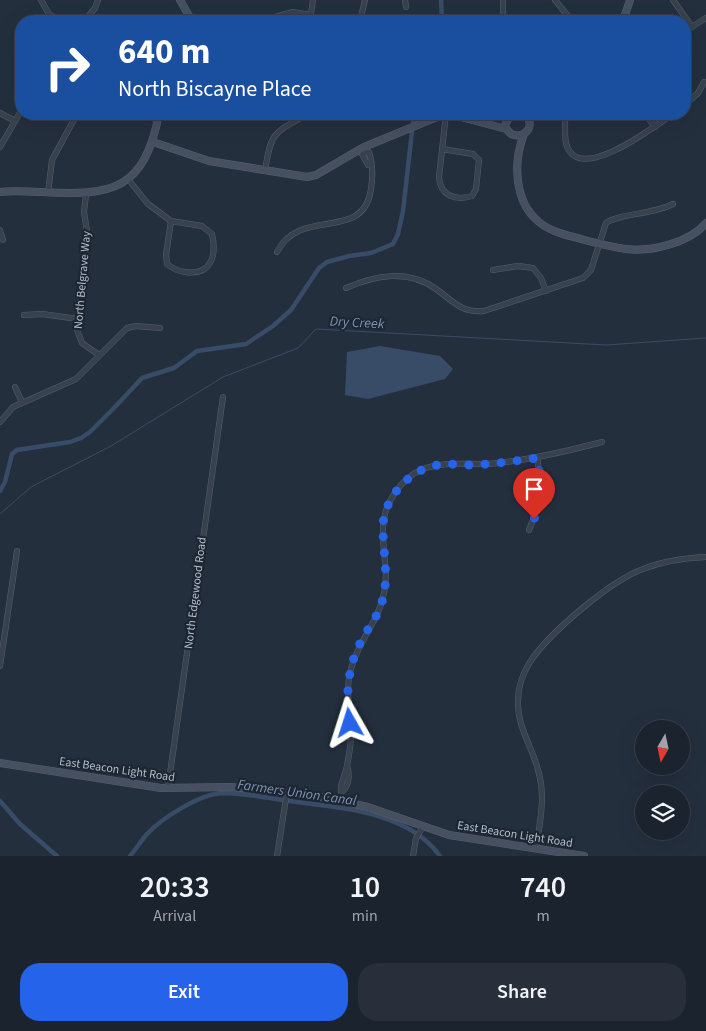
<!DOCTYPE html>
<style>
body{margin:0;font-family:"Source Sans 3",sans-serif;background:#282f3a;color:#f1f3f6;height:100vh;display:flex;flex-direction:column;font-size:19px;white-space:nowrap}
*{box-sizing:border-box;margin:0}
p{font-size:16px;color:#a0a4aa}
.icon{flex:none;width:28px;height:28px;fill:none;stroke:currentColor;stroke-width:2;stroke-linecap:round;stroke-linejoin:round}
.map{position:relative;height:856px;overflow:hidden}
.details{display:flex;flex-direction:column;background:#1b232e;flex:1}
.details>*{flex:none}
.hud{position:absolute;left:15px;top:15px;width:676px;height:105px;border-radius:20px;box-shadow:0 5px 20px #0002,0 0 0 1px #39404a;background:#1a4fa0;color:#fff;overflow:hidden}
.needle{width:32px;rotate:189deg}
.controls{position:absolute;left:635px;top:720px;display:grid;gap:10px}
.controls a{display:grid;place-items:center;width:55px;height:55px;border-radius:50%;background:#1b232e;box-shadow:0 5px 20px #0002,0 0 0 1px #39404a;font-size:25px}
.pin{position:absolute;display:grid;place-items:center;width:42px;height:42px;color:#fff;margin:-51px -21px;border-radius:50% 50% 50% 0;rotate:-45deg;box-shadow:0 0 5px #0007}
.pin .icon{rotate:45deg}
.me{position:absolute;width:55px;margin:-28px;rotate:354deg;stroke-linejoin:round;filter:drop-shadow(0 0 4px #0008)}
.turn{display:flex;align-items:center;gap:18px;height:105px;padding:0 20px;font-size:22px}
.turn .icon{width:65px;height:65px;stroke-width:2.5}
.turn b{display:block;font-size:35px;line-height:42px}
.eta{display:flex;justify-content:space-evenly;align-items:center;height:85px;text-align:center}
.eta b{font-size:30px;font-weight:600;line-height:35px}
.action{display:flex;gap:10px;margin-top:auto;padding:10px 20px}
.action a{flex:1;height:58px;border-radius:20px;background:#2563eb;color:#fff;font-size:20px;font-weight:600;line-height:58px;text-align:center}
.action a+a{background:#282f3a;color:#f1f3f6}
.map>svg:first-child{display:block}
.water{fill:#394c67}
.lines{fill:none;stroke-linecap:round;stroke-linejoin:round}
.stream{stroke:#394c67;stroke-width:1}
.canal{stroke:#394c67;stroke-width:4.5}
.street-casing{stroke:#565f6c;stroke-width:6}
.secondary-casing{stroke:#565f6c;stroke-width:8}
.street{stroke:#38414e;stroke-width:5}
.secondary{stroke:#465061;stroke-width:7}
.route{stroke:#2563eb;stroke-width:9;stroke-dasharray:0 16.2}
.labels{text-anchor:middle;stroke-width:4.5;stroke-linejoin:round;paint-order:stroke}
.street-label{font-size:12px;fill:#b4bcc9;stroke:#1d2633}
.water-label{font-size:14px;font-style:italic;fill:#7c92b1;stroke:#1d2633}
</style>
<div class="map">
<svg width="706" height="856" viewBox="0 0 706 856">
<rect width="100%" height="100%" fill="#242f3e"/>
<polygon class="water" points="380,346 440,356 453,369 445,379 368,399 345,395 347,352"/>
<g class="lines">
<polyline class="stream" points="0,514 31,487 111,446 223,377 298,348 316,329 606,345 706,338"/>
<g class="canal">
<polyline points="441,0 442,21"/>
<polyline points="0,491 5,482 12,454 17,450 70,442 81,438 90,432 114,408 142,378 174,368 197,351 246,344 273,326 291,310 319,268 327,262 349,256 371,253 393,244 398,234 403,211 414,114"/>
<polyline points="0,801 20,824 57,856"/>
<path d="M 130,856 C 136,849 141,841 147,834 C 162,818 200,794 222,793 C 243,793 263,797 283,800 C 335,808 406,809 440,856"/>
</g>
<defs>
<g id="street">
<polyline points="41,0 49,14 61,21"/>
<polyline points="405,0 406,7"/>
<polyline points="503,0 503,21"/>
<polyline points="555,0 572,21"/>
<polyline points="673,0 692,27"/>
<polyline points="86,19 95,8 98,0"/>
<polyline points="78,21 86,19"/>
<polyline points="213,21 227,19 239,21"/>
<polyline points="261,21 293,12 310,15"/>
<polyline points="310,21 313,0"/>
<polyline points="360,21 365,0"/>
<polyline points="685,31 706,18"/>
<polyline points="685,105 698,93 704,82"/>
<polyline points="0,113 15,121"/>
<path d="M 564,114 C 567,126 562,142 570,152 C 589,177 655,126 673,114"/>
<polyline points="645,114 655,127"/>
<polyline points="0,147 21,111"/>
<path d="M 442,149 L 473,154 L 479,160 L 476,189 L 472,196 C 456,201 440,196 439,177 L 446,114"/>
<path d="M 265,171 C 271,131 274,133 308,114"/>
<polyline points="128,179 148,204 171,221"/>
<polyline points="48,193 52,160 77,114"/>
<polyline points="86,194 84,212 88,238 77,330 82,343 99,355"/>
<path d="M 171,221 L 202,226 L 212,234 C 217,256 211,276 185,272 C 178,271 173,269 167,264 L 166,255 Z"/>
<polyline points="0,230 3,240"/>
<path d="M 277,252 C 301,205 363,244 371,189 C 373,176 373,164 369,152 L 362,154 L 368,165 L 371,165"/>
<polyline points="493,270 518,266 533,268 541,278 546,291"/>
<path d="M 346,288 C 376,275 408,269 436,289 C 453,301 461,313 484,311 L 583,278 L 591,270 L 606,223 C 620,213 652,215 673,204"/>
<polyline points="24,315 42,314 78,319"/>
<polyline points="15,387 22,402"/>
<polyline points="0,422 13,407 76,379 127,328 136,326 160,328"/>
<path d="M 529,530 C 541,502 542,489 537,458"/>
<polyline points="0,666 17,551"/>
<path d="M 347,766 C 349,754 352,741 351,729 C 350,708 345,689 351,669 C 358,641 379,621 384,593 C 389,571 382,551 383,529 C 383,504 401,478 423,469 C 446,460 474,466 498,463 C 534,459 568,451 602,442"/>
<polyline points="168,788 223,397"/>
<path d="M 341,801 L 341,786 L 347,766 C 350,774 349,785 343,791"/>
<path d="M 536,849 C 540,822 546,796 538,770 C 532,746 517,727 518,701 C 518,688 523,673 530,662 C 549,633 610,581 643,569 C 663,561 684,558 706,557"/>
<polyline points="277,856 287,792"/>
<polyline points="413,856 416,838 423,827"/>
</g>
<g id="secondary">
<polyline points="180,0 192,21"/>
<polyline points="623,21 630,0"/>
<path d="M 511,114 L 505,125 C 512,147 541,130 525,114"/>
<path d="M 524,134 C 513,162 514,202 539,222 C 551,232 567,235 581,239 C 596,243 611,247 626,249 C 651,252 689,243 706,223"/>
<polyline points="153,142 209,161 307,177 316,175 364,147 437,117 461,117 506,129"/>
<path d="M 0,192 C 14,190 29,192 43,192 C 113,196 144,190 159,114"/>
<polyline points="0,763 161,788 231,787 313,795 368,807 449,835 584,856"/>
</g>
</defs>
<use href="#street" class="street-casing"/>
<use href="#secondary" class="secondary-casing"/>
<use href="#street" class="street"/>
<use href="#secondary" class="secondary"/>
</g>
<g class="lines">
<path class="route" d="M 350,723 C 345,693 348,664 363,638 C 369,627 377,617 381,605 C 390,578 383,555 383,529 C 382,500 409,469 438,465 C 449,463 461,465 472,465 C 494,464 515,461 537,458 C 541,481 543,498 534,519"/>
</g>
<g class="labels">
<g class="street-label">
<text transform="translate(82 280) rotate(-85)" y="4">North Belgrave Way</text>
<text transform="translate(195 593) rotate(-83)" y="4">North Edgewood Road</text>
<text transform="translate(117 769) rotate(8)" y="4">East Beacon Light Road</text>
<text transform="translate(515 834) rotate(9)" y="4">East Beacon Light Road</text>
</g>
<g class="water-label">
<text transform="translate(357 322) rotate(3)" y="5">Dry Creek</text>
<text transform="translate(297 792) rotate(8)" y="5">Farmers Union Canal</text>
</g>
</g>
</svg>
<div class="controls">
<a><svg class="needle" viewBox="-14 -14 28 28"><path d="M0-13l5 13h-10z" fill="#e53935"/><path d="M0 13l5-13h-10z" fill="#a0a4aa"/></svg></a>
<a><svg class="icon" aria-label="layers" viewBox="0 0 24 24"><path d="M12 4l9 5-9 5-9-5zM3 14l9 5 9-5"/></svg></a>
</div>
<div class="pin" style="left:534px;top:519px;background:#d93025"><svg class="icon" aria-label="arrive" viewBox="0 0 24 24"><path d="M6 21V4h12l-3 4 3 4H6"/></svg></div>
<svg class="me" style="left:350px;top:723px" viewBox="-20 -20 40 40"><path d="M0-17L14 15 0 8-14 15z" fill="#2563eb" stroke="#fff" stroke-width="4"/></svg>
<div class="hud">
<div class="turn"><svg class="icon" aria-label="right" viewBox="0 0 24 24"><path d="M7 20v-9h11M14 6l5 5-5 5"/></svg><div><b>640 m</b>North Biscayne Place</div></div>
</div>
</div>
<section class="details">
<div class="eta">
<div><b>20:33</b><p>Arrival</p></div>
<div><b>10</b><p>min</p></div>
<div><b>740</b><p>m</p></div>
</div>
<div class="action"><a>Exit</a><a>Share</a></div>
</section>
